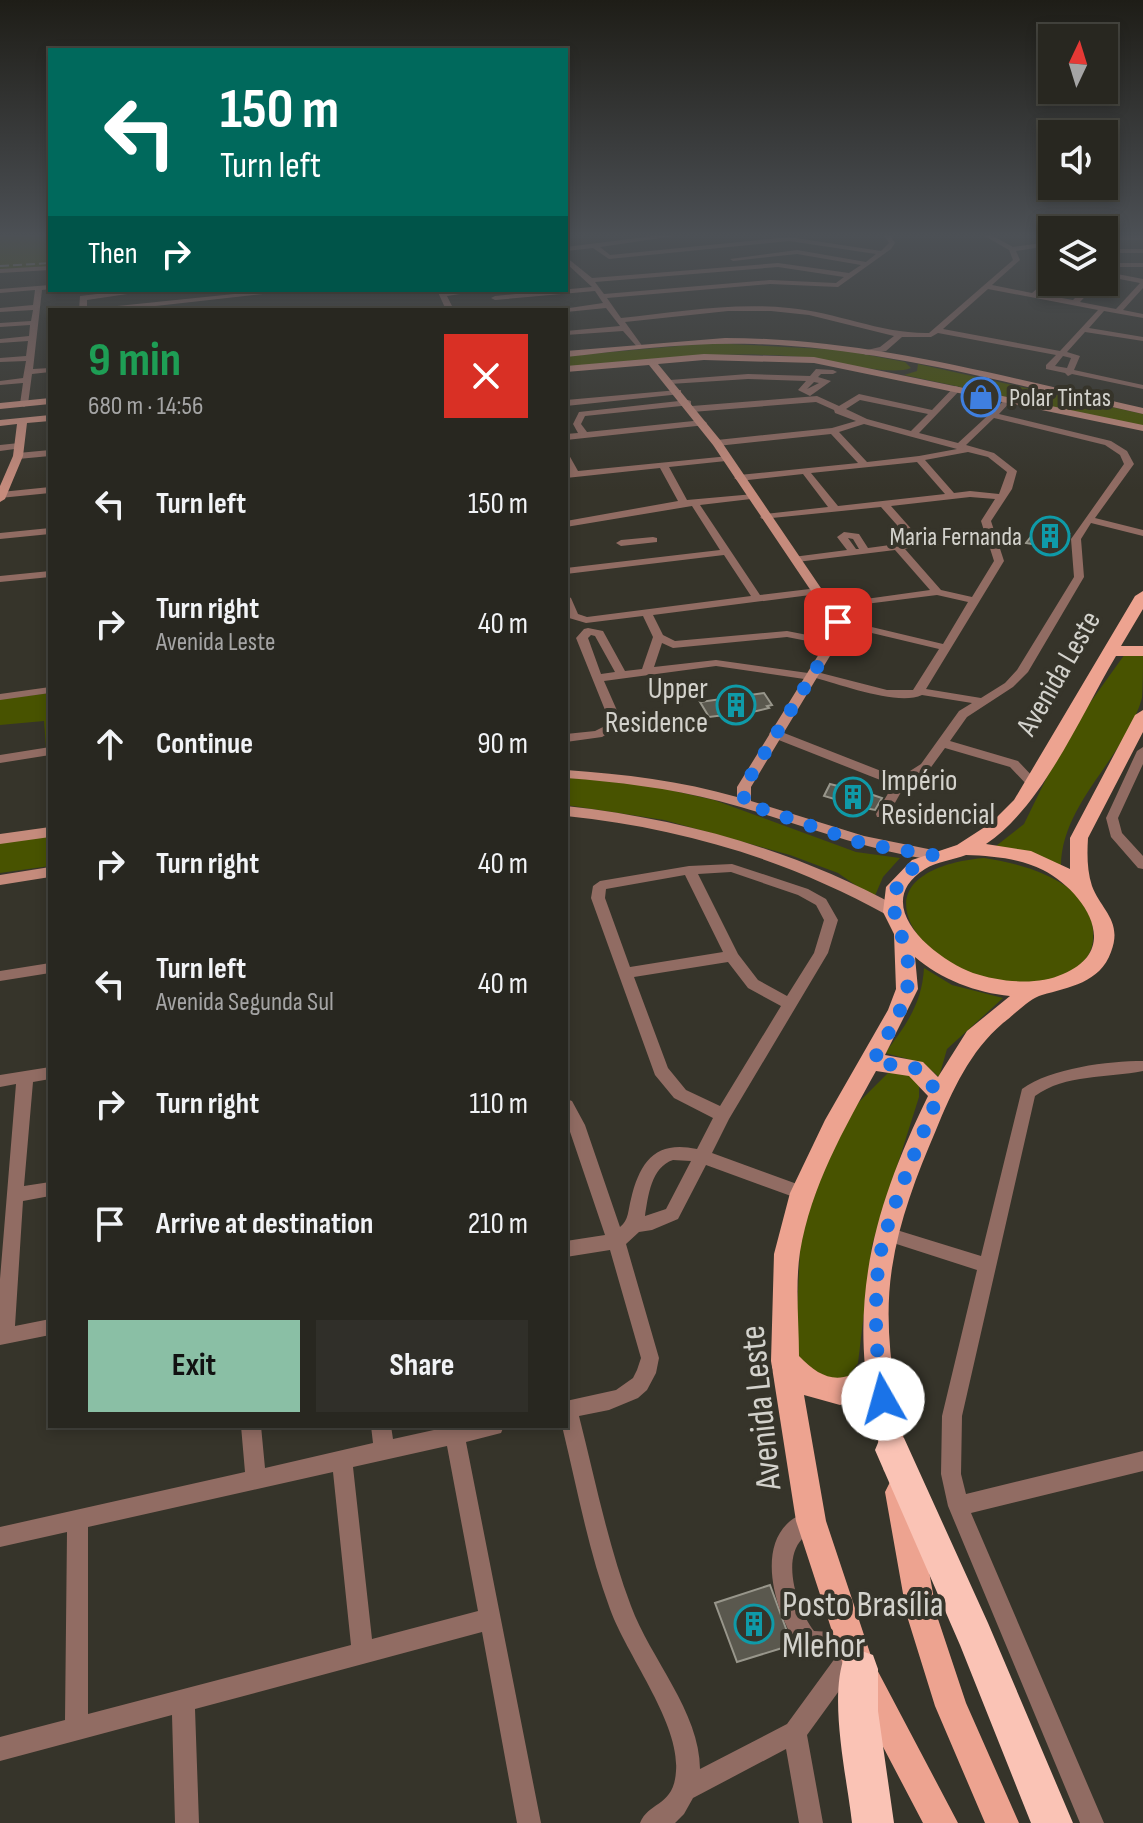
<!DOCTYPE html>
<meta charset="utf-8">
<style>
body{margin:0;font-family:"Sofia Sans Condensed",sans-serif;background:#302f29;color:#f1f3f6;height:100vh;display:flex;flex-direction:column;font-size:30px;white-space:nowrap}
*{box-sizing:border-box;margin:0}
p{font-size:26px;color:#a5a5a5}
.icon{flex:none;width:44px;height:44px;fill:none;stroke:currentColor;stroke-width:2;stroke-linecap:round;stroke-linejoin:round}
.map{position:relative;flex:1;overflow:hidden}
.details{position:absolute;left:48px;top:308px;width:520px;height:1120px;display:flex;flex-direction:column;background:#282720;border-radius:0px;box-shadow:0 4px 12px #0003,0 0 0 2px #44443e}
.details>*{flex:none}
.guide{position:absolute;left:48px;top:48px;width:520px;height:244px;border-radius:0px;box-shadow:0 4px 12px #0003,0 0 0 2px #44443e;background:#00695c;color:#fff;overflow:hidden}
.needle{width:52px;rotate:4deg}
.controls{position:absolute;left:1038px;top:24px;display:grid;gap:16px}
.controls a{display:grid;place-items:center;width:80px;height:80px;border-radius:0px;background:#282720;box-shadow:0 4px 12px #0003,0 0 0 2px #44443e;font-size:40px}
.pin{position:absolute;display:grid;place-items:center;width:68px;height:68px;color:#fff;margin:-34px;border-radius:16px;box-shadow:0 4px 12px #0006}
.me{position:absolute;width:88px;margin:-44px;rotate:353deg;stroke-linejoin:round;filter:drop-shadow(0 0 6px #0008)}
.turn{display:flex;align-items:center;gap:28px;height:168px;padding:0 40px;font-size:36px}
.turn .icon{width:104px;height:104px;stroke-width:2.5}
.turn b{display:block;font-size:56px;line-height:68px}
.then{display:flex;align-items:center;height:76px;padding:0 40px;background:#0003;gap:16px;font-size:30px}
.round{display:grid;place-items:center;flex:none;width:84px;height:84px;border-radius:0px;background:#302f29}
.headline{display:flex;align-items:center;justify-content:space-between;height:136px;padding:0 40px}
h1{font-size:48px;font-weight:700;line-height:60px;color:#1e9e55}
.button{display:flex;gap:16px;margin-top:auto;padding:16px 40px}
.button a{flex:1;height:92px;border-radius:0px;background:#8abfa5;color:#111;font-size:32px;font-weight:700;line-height:92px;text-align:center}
.button a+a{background:#302f29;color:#f1f3f6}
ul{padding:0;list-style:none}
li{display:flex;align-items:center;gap:24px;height:120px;padding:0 40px}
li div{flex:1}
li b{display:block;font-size:30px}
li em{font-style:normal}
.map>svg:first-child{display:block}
.green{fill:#485300}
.building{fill:#5a584e;stroke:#98968b;stroke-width:2}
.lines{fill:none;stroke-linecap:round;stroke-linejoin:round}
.street{fill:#916c63;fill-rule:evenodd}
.secondary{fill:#c58b7c;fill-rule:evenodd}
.primary{fill:#eda390;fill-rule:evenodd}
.highway{fill:#fac3b5;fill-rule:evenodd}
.rail{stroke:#87857d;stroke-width:2;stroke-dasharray:9 4;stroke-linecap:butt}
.route{stroke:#1a73e8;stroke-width:14;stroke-dasharray:0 25.2}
.labels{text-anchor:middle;stroke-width:8;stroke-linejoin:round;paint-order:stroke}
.far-poi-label{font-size:26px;fill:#d3d2cc;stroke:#36342a;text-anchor:start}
.street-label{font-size:30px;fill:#d3d2cc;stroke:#36342a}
.poi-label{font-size:30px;fill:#d3d2cc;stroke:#36342a;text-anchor:end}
.near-street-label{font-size:36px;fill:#d3d2cc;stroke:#36342a}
.near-poi-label{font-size:36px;fill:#d3d2cc;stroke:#36342a;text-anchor:start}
</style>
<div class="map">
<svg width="1143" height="1823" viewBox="0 0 1143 1823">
<rect width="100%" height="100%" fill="#36342a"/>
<g class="green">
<polygon points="0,235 50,235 50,269 0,273"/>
<path d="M 712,343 L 842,350 L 905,362 L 911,368 C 889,377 828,359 801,357 C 722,350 644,360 566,367 L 566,356 Z"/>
<polygon points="918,364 1143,414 1143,426 904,375 917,371"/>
<path d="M 1125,654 L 1143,655 C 1143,668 1143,685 1142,698 C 1125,758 1060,804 1061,868 L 996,846 L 1024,824 L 1069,732 Z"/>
<polygon points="50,693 50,748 46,748 44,721 0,725 0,699"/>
<polygon points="566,777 652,786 714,800 856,852 900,858 883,877 874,898 838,873 790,855 664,820 566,805"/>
<polygon points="50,835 50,866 0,873 0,841"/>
<path d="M 984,858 C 1021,863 1092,882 1093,930 C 1094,942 1092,954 1082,963 C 1037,1004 944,980 915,931 C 883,879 945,861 984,858 Z"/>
<path d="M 924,968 L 952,985 L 1003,998 L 947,1049 L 939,1077 L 923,1063 L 885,1053 C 906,1025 922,1004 924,968 Z"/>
<polygon points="890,1071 910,1072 919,1081 919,1097 872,1245 858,1363 846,1379 826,1384 803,1367 795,1350 801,1231 815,1187 855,1106"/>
</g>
<g class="building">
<polygon points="1041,524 1069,534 1058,548 1026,543"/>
<polygon points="764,693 772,705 767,706 769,708 727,718 725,715 709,717 700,702"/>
<polygon points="830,784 873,795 882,798 875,810 865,808 824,796"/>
<polygon points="770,1585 792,1645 737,1662 715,1603"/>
</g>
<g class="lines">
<g class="street">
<path d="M 661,235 L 681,235 L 600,247 L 610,255 L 789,237 L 881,251 L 889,243 L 884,235 L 890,235 L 895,243 L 891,249 L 838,287 L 770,284 L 607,298 L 621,318 C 677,312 733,302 789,308 C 837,312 881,334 929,333 L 1013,260 L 1009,250 L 983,235 L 991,235 L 1013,247 L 1042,243 L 1040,238 L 1052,236 L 1052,240 L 1046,241 L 1048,246 L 1016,251 L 1020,260 L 992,285 L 1032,293 L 1052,276 L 1052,282 L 1039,294 L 1073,300 L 1091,282 L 1099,282 L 1080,302 L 1116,309 L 1140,283 L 1104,276 L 1104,267 L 1109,263 L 1143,263 L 1143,267 L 1111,267 L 1107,272 L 1143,279 L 1143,288 L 1123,310 L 1143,314 L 1143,318 L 1104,311 L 1089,328 L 1143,337 L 1143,341 L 1085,332 L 1067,352 L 1080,356 L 1074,370 L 1143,385 L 1143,389 L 1072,374 L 1068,376 L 1065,373 L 1046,369 L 1046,365 L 1056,355 L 938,333 L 931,337 L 902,337 L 886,351 L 866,355 L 862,353 L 863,351 L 880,347 L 894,336 L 809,315 L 771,311 L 728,311 L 625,322 L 643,347 L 639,349 L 623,331 L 566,335 L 566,331 L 620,326 L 606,308 L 566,312 L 556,310 L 603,303 L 595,291 L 495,300 L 491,298 L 495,296 L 592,287 L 566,263 L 566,257 L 592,278 L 778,263 L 849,273 L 861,265 L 797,254 L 733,261 L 730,259 L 797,250 L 866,262 L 876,254 L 789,241 L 609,259 L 593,248 L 566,251 L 566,247 ZM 778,267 L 844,277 L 836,283 L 770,280 L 604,294 L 595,282 ZM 988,289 L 1098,310 L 1060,351 L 943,329 ZM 1063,356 L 1071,358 L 1067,368 L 1055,366 Z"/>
<rect x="1104" y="236" width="39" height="4"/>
<rect x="1104" y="249" width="39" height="4"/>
<polygon points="50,266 50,270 0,273 0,269"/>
<polygon points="50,285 50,289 42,290 33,369 50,368 50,372 32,374 28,404 24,407 20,404 23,383 0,385 0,381 23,378 26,361 0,362 0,358 26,356 28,341 0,343 0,339 29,336 30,325 0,327 0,323 31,321 33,310 0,312 0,308 33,305 35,290 0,293 0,289"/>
<polygon points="132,290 154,290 87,300 87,310 79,310 80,296"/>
<polygon points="274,290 299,290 120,310 94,310 98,308"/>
<polygon points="437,290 486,290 447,296 454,310 446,310"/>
<polygon points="313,306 317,308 316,310 282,310"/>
<path d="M 816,369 L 833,370 L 837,372 L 833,374 L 821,374 L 818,377 L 831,381 L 810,396 L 798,390 L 806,381 L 748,379 L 670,384 L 666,382 L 670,380 L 748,374 L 810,376 ZM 814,382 L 819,383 L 807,389 Z"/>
<path d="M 955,386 L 962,388 L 919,433 L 958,443 L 1009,396 L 1013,399 L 999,414 L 1111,441 L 1127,451 L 1134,464 L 1095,518 L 1143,530 L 1143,536 L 1091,523 L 1081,539 L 1084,577 L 1028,672 L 1013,687 L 967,717 L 950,741 L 1018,761 L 1036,780 L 1038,783 L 1036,786 L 1028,786 L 1010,767 L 945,748 L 929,770 L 905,785 L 887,817 L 877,817 L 876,814 L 893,785 L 771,737 L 769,734 L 771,731 L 779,731 L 899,778 L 921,764 L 959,711 L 972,703 L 922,695 C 898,706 842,685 816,678 L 811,680 L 716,666 L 604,681 L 619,715 L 619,727 L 602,737 L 566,742 L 566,734 L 595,731 L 607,725 L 607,715 L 576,638 L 584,629 L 588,628 L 603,631 L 625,671 L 642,669 L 653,637 L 643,616 L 586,623 L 569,618 L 566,612 L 566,595 L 571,598 L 578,614 L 587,617 L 751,596 L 724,555 L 566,574 L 566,568 L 720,550 L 692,506 L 566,527 L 566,521 L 678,501 L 660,468 L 566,478 L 566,472 L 569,472 L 566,466 L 566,454 L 569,455 L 578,471 L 729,456 L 731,458 L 726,461 L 669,467 L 687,500 L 754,494 L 754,498 L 751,499 L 700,505 L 760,595 L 818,588 L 823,591 L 818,594 L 653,615 L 663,635 L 675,641 L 787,631 L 833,640 L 839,643 L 833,646 L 787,637 L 673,648 L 662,643 L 654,667 L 716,660 L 808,673 L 813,671 L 887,690 L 913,690 L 939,649 L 834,624 L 833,622 L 838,619 L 943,644 L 968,602 L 937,595 L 826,609 L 826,605 L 830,604 L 930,590 L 895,550 L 797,562 L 793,561 L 793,557 L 847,550 L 837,537 L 844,532 L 859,534 L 868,548 L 912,542 L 881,507 L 762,519 L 760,517 L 765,514 L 828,507 L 803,474 L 739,481 L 734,478 L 739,475 L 858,463 L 831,434 L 717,446 L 713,443 L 717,440 L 832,428 L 856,421 L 835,413 L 834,410 L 816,402 L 692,412 L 688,409 L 692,406 L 817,396 L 839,406 L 859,394 L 932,410 ZM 860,400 L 928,414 L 911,431 L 867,419 L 846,409 ZM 994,418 L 1105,445 L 1120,455 L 1124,464 L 1071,539 L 1074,577 L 1017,670 L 1005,683 L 981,698 L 926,689 L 1004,561 L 991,521 L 1012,489 L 1017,471 L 994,453 L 966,445 ZM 864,424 L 957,449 L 919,456 L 867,462 L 839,432 ZM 968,452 L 988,457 L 1007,472 L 999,494 L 970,491 L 954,493 L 925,460 ZM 917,462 L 945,494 L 838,506 L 811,473 ZM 970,497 L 995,499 L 981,521 L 985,534 L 922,541 L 891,506 ZM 848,538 L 853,539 L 859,549 L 856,549 ZM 987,539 L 994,561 L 972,597 L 941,590 L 905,549 ZM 591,635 L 595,636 L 615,672 L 601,674 L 588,638 Z"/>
<polygon points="678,390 681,390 681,394 566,406 566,400"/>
<polygon points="688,400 691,401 691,405 585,416 581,424 587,432 703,420 707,423 706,425 566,440 566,434 578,433 573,424 579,412"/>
<polygon points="19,443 23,446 22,448 0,451 0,445"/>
<polygon points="50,450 50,456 18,459 13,456 18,453"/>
<polygon points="50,487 50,493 0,498 1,492"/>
<polygon points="50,528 50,534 0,539 0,533"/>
<polygon points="653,537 657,538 657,542 621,546 616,543 621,540"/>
<polygon points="50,571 50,577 0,582 0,576"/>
<polygon points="50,687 50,693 0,700 0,694"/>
<polygon points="50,747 50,755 0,763 0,755"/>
<polygon points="1143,747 1143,764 1118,818 1122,833 1143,856 1143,869 1138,868 1111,837 1106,818 1137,751"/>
<path d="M 732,864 L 808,889 L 826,899 L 838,920 L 828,953 L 729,1119 L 712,1153 L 808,1188 L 811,1193 L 808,1198 L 802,1200 L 706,1165 L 678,1219 L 652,1230 L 639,1232 L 626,1244 L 659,1358 L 656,1373 L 647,1390 L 638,1398 L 609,1410 L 579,1416 C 595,1479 608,1545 631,1606 C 650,1658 700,1712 700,1769 L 787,1724 L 841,1650 L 826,1654 L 800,1649 C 778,1619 755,1552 789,1522 C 794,1517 804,1514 811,1511 L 818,1514 L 821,1521 L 818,1528 C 812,1531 806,1534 802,1539 C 781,1561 798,1610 814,1631 L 831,1632 L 841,1622 L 849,1619 L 857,1622 L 860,1630 L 852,1643 L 860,1646 L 863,1654 L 860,1662 L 807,1735 L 823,1823 L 799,1823 L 786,1749 L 693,1798 L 684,1814 L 675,1823 L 640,1823 C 649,1801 674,1807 676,1771 C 680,1723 627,1656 610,1609 C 588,1550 577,1487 562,1426 L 566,1426 L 566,1401 L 616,1390 L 633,1378 L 637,1370 L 641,1358 L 610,1250 L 566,1257 L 566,1241 L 605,1235 L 566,1120 L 566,1099 L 572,1101 L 585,1125 L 620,1227 C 629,1220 628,1210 631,1199 C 640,1161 656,1140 697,1149 L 713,1118 L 674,1098 L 655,1075 L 591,898 L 593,886 L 600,881 L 689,866 ZM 731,872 L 798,895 L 816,905 L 824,920 L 814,953 L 787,996 L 758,980 L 738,954 L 698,874 ZM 685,875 L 723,952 L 630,967 L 605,898 L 606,889 ZM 728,962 L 748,988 L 781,1006 L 720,1106 L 686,1090 L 668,1068 L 634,977 ZM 673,1160 L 691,1161 L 666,1209 L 645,1216 C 648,1197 651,1167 673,1160 Z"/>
<polygon points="50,963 50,973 0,981 0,971"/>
<path d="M 1143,1061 L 1143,1071 C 1108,1078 1065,1074 1035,1096 L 962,1416 L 961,1474 L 966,1494 L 1143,1451 L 1143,1471 L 971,1513 L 1104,1823 L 1080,1823 L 948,1506 L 941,1474 L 942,1416 L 977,1270 L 881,1239 L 878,1234 L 881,1229 L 887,1227 L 981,1256 L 1022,1089 C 1051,1068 1108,1061 1143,1061 Z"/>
<polygon points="50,1067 50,1079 33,1082 24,1186 50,1182 50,1196 23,1201 15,1326 50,1319 50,1335 0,1345 0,1279 16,1084 0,1087 0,1075"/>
<path d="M 241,1426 L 261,1426 L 265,1468 L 373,1443 L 371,1426 L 391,1426 L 393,1439 L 452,1426 L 504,1426 L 501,1433 L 466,1442 L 541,1823 L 517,1823 L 482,1632 L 195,1709 L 199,1823 L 175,1823 L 172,1715 L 0,1761 L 0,1737 L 65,1720 L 67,1532 L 0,1547 L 0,1527 L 245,1472 ZM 447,1446 L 478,1611 L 372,1639 L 353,1467 ZM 333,1472 L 351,1645 L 88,1714 L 88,1527 Z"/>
</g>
<g class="secondary">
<path d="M 725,338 C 867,338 1005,377 1143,408 L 1143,414 C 1015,385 886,348 754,344 C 691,342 628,350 566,357 L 566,351 Z"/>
<path d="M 704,354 L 814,357 L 1143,425 L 1143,431 L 814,363 L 704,360 L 658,364 L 721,441 L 844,622 L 842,636 L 751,787 L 751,801 L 864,836 L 938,851 L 941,855 L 938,859 L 933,860 C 859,849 791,820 719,801 C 669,788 617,782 566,778 L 566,770 C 624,774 681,781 737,797 L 737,787 L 830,636 L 832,622 L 713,445 L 649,365 L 566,372 L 566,366 Z"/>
<polygon points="50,398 50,404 0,409 0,403"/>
<polygon points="50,415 50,421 27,423 23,456 5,499 0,502 0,486 13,456 17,424 0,426 0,420"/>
<path d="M 566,806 C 684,819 794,850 899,907 L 901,911 L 899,915 L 887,915 C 786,859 681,828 566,816 Z"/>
<polygon points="50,827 50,837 0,844 0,834"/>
<polygon points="50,867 50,877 0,885 0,875"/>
</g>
<g class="primary">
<path d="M 1143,591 L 1143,609 L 1121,646 L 1143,646 L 1143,656 L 1116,656 C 1081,715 1042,807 986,844 L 1031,851 L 1070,869 L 1070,838 L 1135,715 L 1143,710 L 1143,732 L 1088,838 C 1087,854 1087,871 1092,886 C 1101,910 1123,921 1111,952 C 1100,983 1069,987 1042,995 C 1030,998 1014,1015 1003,1023 C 970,1051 952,1091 936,1130 C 917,1174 899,1221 892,1268 C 882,1332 896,1398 908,1461 L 904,1471 L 894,1475 L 884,1471 L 869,1395 L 840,1405 L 804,1395 L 826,1521 L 873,1662 L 958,1823 L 923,1823 L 848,1680 L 796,1521 L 771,1361 L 774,1254 L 790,1193 L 825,1120 L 888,1010 L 896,989 L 894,934 L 883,912 L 886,887 L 912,860 L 957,845 L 991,823 L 1014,800 L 1135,596 ZM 966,855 C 992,856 1019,858 1043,870 C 1083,890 1124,949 1063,974 C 1037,986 1000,982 973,973 C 935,959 868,905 925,869 C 936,862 953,860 966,855 ZM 915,957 C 940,979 977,993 1010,996 L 967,1031 L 938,1077 L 923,1062 L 885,1055 L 918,989 ZM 876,1071 L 909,1076 L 928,1096 C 885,1184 856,1268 865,1367 C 839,1386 820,1378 799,1356 C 799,1323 795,1285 800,1252 C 811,1186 844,1129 876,1071 Z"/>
<polygon points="900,1478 910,1482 915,1492 937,1616 966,1703 1019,1823 985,1823 935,1706 907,1616 885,1492 890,1482"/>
</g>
<g class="highway">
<polygon points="892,1433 904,1438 988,1623 1073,1823 1031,1823 960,1645 875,1450 880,1438"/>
<path d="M 859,1650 L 873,1655 L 878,1669 L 878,1711 L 894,1823 L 852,1823 C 847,1777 828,1698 845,1655 Z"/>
</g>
<polyline class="rail" points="0,266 50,263"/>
</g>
<linearGradient id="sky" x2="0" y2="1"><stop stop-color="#1e1d17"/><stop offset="0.48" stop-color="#4c5055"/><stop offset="1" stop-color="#4c5055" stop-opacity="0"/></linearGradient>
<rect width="1143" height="490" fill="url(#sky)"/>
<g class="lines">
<path class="route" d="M 838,622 L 836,636 L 744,787 L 744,803 L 864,844 L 933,855 C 855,899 919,927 907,989 C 902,1014 884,1039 873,1062 L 915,1068 L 939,1093 C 921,1141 883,1221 878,1269 C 874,1310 876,1359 883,1399"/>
</g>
<defs>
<symbol id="shop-ring" viewBox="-11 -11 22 22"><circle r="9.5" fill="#36342a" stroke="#3f7fe0" stroke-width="1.5"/><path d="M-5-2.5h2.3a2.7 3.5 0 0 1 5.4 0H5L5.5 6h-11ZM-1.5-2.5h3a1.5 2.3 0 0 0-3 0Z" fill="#3f7fe0"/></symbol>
<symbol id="building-ring" viewBox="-11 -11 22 22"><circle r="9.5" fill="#36342a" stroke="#0f9aa8" stroke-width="1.5"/><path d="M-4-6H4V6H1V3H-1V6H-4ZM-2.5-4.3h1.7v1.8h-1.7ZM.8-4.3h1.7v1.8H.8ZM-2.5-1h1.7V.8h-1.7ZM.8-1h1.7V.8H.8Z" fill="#0f9aa8"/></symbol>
</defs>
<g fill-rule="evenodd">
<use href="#shop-ring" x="959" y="375" width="44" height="44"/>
<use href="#building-ring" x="1028" y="514" width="44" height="44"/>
<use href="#building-ring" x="714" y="683" width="44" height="44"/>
<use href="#building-ring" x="831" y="775" width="44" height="44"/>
<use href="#building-ring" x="732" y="1602" width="44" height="44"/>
</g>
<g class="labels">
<g class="far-poi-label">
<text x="1009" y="406">Polar Tintas</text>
<text x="1022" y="545" text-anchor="end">Maria Fernanda</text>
</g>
<g class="street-label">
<text transform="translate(1058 673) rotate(-60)" y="10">Avenida Leste</text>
</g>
<g class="poi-label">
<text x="708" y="698">Upper<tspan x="708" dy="34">Residence</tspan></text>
<text x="881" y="790" text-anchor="start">Império<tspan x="881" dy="34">Residencial</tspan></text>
</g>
<g class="near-street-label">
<text transform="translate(759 1408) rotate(-96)" y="13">Avenida Leste</text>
</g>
<g class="near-poi-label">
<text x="782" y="1616">Posto Brasília<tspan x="782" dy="41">Mlehor</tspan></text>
</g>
</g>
</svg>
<div class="controls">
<a><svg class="needle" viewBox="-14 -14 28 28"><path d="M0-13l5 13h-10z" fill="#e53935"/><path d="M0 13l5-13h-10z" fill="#a5a5a5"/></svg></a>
<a><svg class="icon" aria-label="sound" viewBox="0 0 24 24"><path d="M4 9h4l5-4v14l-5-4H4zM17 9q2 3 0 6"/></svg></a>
<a><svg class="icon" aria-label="layers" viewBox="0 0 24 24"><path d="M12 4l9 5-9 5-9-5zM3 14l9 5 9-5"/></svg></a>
</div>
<div class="pin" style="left:838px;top:622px;background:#d93025"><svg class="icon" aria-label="arrive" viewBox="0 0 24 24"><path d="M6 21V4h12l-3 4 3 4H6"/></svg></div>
<svg class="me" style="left:883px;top:1399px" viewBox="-20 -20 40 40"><circle r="19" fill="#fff"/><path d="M0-13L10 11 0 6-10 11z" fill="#1a73e8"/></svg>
<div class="guide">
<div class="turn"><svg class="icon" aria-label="left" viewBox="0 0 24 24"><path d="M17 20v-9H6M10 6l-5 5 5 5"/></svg><div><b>150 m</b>Turn left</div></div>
<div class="then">Then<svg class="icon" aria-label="right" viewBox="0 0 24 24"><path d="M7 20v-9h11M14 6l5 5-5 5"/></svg></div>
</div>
<section class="details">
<div class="headline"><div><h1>9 min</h1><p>680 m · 14:56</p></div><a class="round" style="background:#d93025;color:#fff"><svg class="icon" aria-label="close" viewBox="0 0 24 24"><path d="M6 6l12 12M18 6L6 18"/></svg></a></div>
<ul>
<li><svg class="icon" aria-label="left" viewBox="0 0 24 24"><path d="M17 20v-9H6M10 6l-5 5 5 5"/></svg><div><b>Turn left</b></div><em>150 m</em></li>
<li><svg class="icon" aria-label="right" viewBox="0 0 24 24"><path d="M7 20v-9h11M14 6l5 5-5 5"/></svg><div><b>Turn right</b><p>Avenida Leste</p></div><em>40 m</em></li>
<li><svg class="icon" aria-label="ahead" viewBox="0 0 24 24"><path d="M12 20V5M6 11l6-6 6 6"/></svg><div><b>Continue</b></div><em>90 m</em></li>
<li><svg class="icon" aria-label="right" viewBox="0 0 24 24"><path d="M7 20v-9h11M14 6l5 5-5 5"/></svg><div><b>Turn right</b></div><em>40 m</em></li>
<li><svg class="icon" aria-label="left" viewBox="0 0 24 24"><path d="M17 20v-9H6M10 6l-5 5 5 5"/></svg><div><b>Turn left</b><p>Avenida Segunda Sul</p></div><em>40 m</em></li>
<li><svg class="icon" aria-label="right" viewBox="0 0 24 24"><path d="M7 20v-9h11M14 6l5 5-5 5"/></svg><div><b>Turn right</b></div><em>110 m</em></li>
<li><svg class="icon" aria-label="arrive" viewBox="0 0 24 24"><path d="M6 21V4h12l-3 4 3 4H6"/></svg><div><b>Arrive at destination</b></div><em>210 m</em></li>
</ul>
<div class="button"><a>Exit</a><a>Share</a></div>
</section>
</div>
